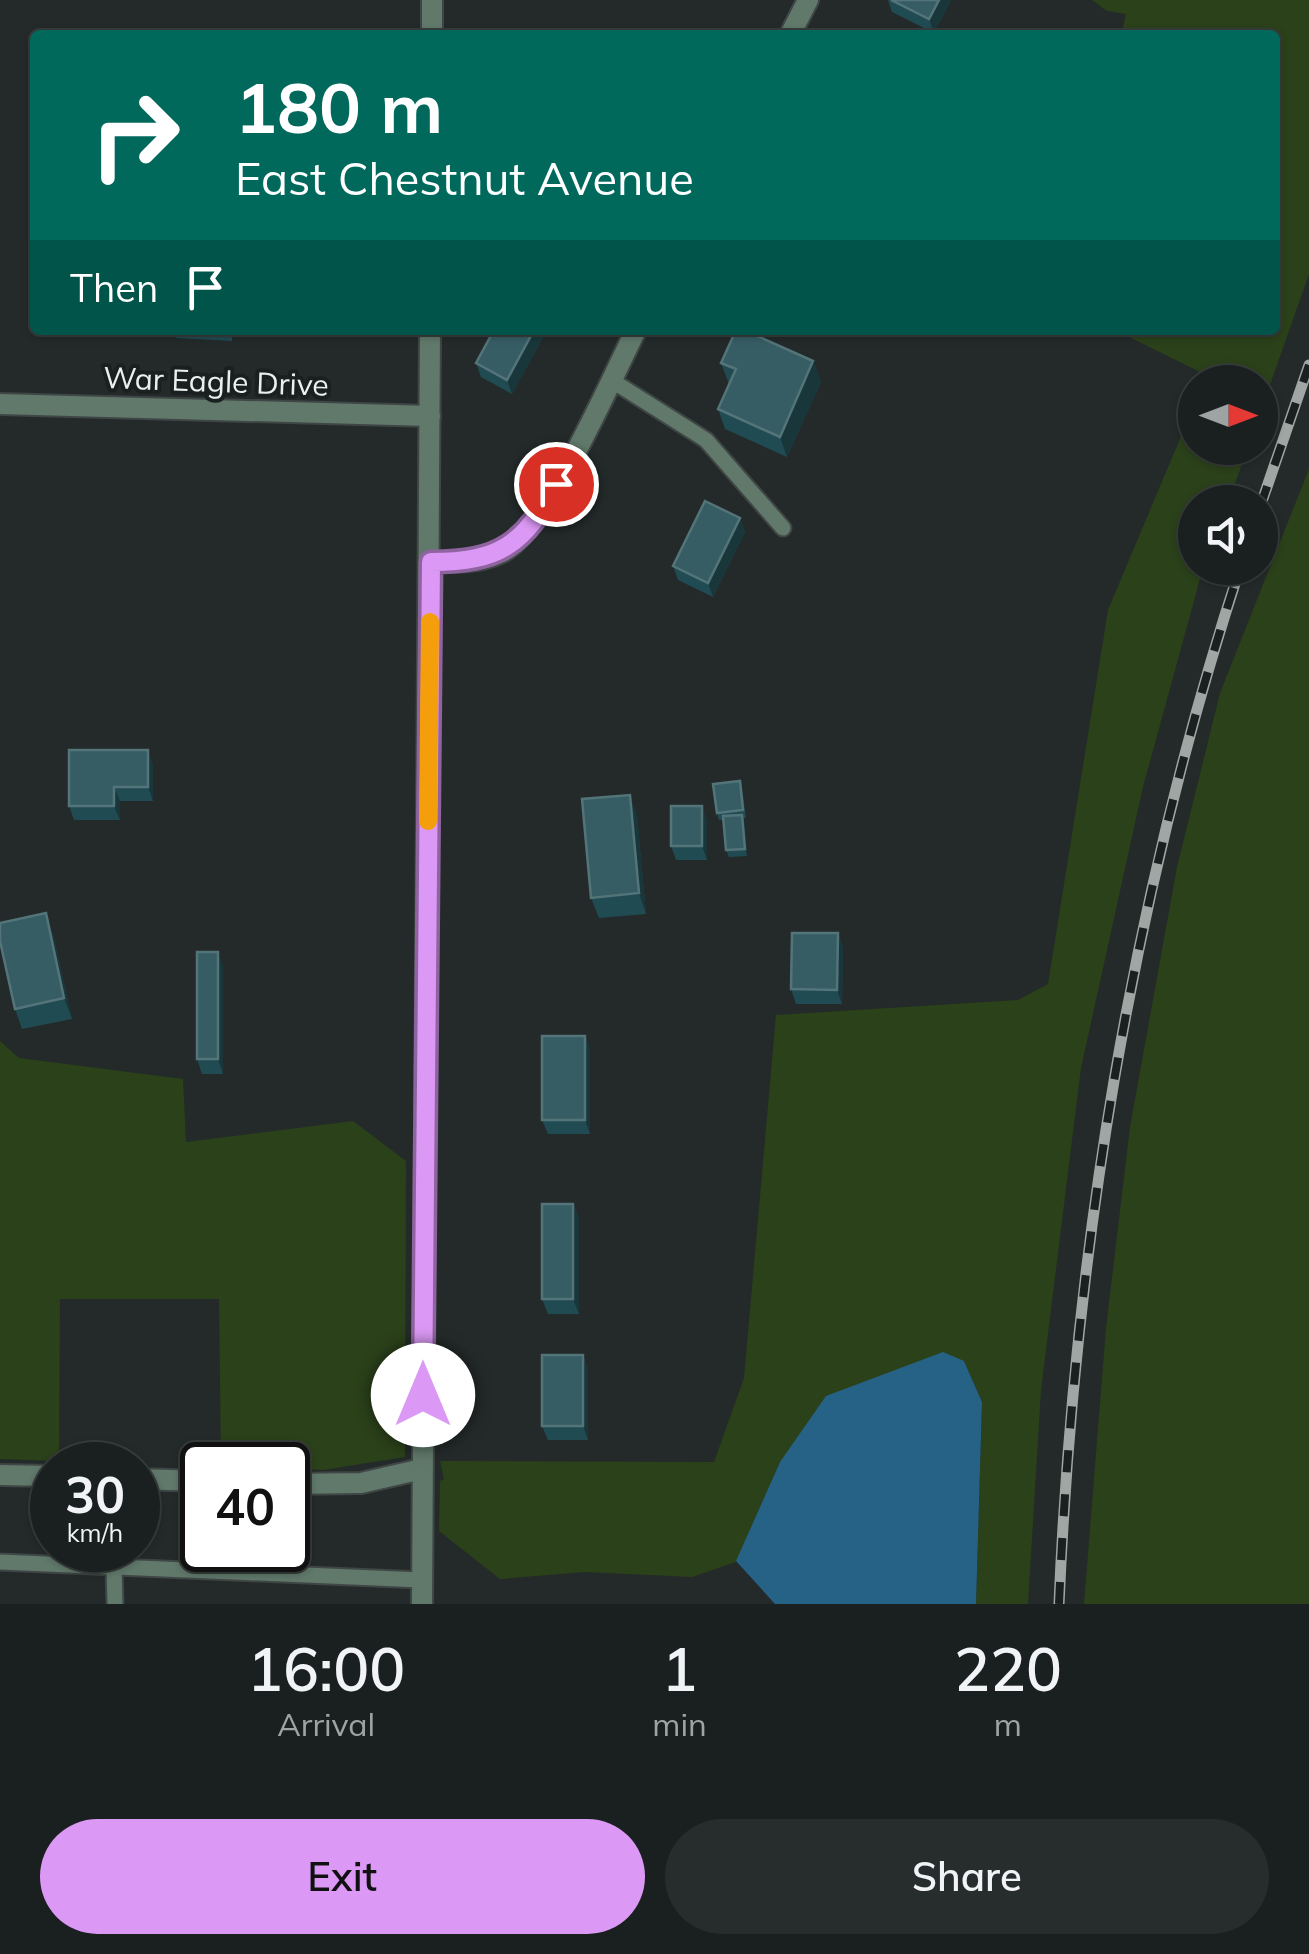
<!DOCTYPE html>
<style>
body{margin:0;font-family:Mulish,sans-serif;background:#272d2c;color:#f1f3f6;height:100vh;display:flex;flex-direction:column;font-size:38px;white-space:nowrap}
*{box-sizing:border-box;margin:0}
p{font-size:32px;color:#9fa3a4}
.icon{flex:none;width:55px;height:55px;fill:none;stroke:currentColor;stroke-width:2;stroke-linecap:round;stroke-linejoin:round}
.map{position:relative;height:1604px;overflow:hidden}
.side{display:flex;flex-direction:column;background:#1a201f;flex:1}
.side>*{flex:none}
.hud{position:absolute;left:30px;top:30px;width:1250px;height:305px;border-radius:10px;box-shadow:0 2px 8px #0004,0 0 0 2px #383e3d;background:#00695c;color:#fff;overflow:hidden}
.needle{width:65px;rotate:90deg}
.buttons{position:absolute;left:1178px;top:365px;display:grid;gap:20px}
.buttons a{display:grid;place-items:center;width:100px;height:100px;border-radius:50%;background:#1a201f;box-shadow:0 2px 8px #0004,0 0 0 2px #383e3d;font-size:50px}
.speed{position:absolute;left:30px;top:1442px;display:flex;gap:20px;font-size:50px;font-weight:700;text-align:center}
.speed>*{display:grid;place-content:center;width:130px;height:130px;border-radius:50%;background:#1a201f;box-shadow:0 2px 8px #0004,0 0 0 2px #383e3d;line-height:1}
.speed small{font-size:25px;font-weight:400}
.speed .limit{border:5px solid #111;border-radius:15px;background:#fff;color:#111}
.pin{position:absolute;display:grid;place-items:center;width:85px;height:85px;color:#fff;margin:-42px;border:5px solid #fff;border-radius:50%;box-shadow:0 2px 10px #0007}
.me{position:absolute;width:110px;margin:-55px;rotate:0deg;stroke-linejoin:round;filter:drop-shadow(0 0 8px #0008)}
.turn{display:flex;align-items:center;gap:35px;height:210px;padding:0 40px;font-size:45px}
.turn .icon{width:130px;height:130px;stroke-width:2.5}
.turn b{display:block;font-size:70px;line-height:85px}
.then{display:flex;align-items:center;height:95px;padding:0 40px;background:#0003;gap:20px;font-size:38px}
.eta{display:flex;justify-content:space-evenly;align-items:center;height:170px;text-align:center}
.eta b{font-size:60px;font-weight:600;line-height:70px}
.action{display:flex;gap:20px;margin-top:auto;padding:20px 40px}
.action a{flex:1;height:115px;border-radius:60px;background:#db99f5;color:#111;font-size:40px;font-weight:600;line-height:115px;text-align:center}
.action a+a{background:#272d2c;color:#f1f3f6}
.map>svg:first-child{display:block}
.green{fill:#2b411a}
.water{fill:#266285}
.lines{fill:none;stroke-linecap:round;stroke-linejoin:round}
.service-casing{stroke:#3f4645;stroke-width:19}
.minor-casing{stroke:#3f4645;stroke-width:24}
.tertiary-casing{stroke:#3f4645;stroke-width:24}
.service{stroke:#60796b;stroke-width:15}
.minor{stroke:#60796b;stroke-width:20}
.tertiary{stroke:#60796b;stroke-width:20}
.rail-casing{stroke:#a1a6a5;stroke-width:11}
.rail{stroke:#1a201f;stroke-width:8;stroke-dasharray:22;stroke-linecap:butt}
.wall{fill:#214b53}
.shaded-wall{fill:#19373b}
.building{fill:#375d64;stroke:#537479;stroke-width:2.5}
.route-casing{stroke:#8e639f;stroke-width:25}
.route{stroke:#db99f5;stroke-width:18}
.slow{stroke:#f59e0b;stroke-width:18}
.labels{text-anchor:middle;stroke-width:8;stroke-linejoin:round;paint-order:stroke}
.street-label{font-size:30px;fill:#ebefef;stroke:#1a201f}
</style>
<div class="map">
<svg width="1309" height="1604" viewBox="0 0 1309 1604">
<rect width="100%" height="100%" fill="#232a29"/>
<g class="green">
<polygon points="1092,0 1309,0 1309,274 1260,413 1260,382 1204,382 1206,375 1115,330 1275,330 1275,35 1121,35 1126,14 1107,11"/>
<polygon points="1195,403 1195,448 1248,448 1228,502 1195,502 1195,568 1203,568 1143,787 1081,1068 1041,1390 1028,1604 976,1604 982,1402 964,1361 780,1462 736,1562 692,1577 585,1572 500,1579 439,1531 440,1481 444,1479 440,1461 714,1462 744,1378 776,1015 1018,1000 1048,984 1108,610"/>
<polygon points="1309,469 1309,1604 1084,1604 1106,1328 1130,1127 1177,867 1220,693"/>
<polygon points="0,1041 19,1058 183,1079 186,1142 353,1121 406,1161 405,1457 323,1470 221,1465 219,1299 60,1299 59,1461 0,1459"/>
</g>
<polygon class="water" points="943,1352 964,1361 982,1402 976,1604 775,1604 736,1561 780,1462 826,1396"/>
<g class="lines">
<defs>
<g id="service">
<polyline points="611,380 706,440 783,528"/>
<polyline points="0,1562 421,1580"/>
<polyline points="114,1567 115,1604"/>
</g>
<g id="minor">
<polyline points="0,404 430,416"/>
<polyline points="0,1475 52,1476"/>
<polyline points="138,1479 202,1481"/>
<polyline points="288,1484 361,1483 422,1469"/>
</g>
<g id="tertiary">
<polyline points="432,35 432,0"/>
<polyline points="790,35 808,0"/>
<path d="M 431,562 C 454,562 478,563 500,553 C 545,534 611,379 636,330"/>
<polyline points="422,1604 430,330"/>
</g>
</defs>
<use href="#service" class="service-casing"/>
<use href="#minor" class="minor-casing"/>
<use href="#tertiary" class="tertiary-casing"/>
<use href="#service" class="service"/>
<use href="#minor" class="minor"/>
<use href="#tertiary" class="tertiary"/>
<defs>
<g id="rail">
<polyline points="1260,507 1309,365"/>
<path d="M 1059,1604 C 1074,1254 1131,901 1240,568"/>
</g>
</defs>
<use href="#rail" class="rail-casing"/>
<use href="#rail" class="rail"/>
</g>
<g class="wall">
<polygon points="888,0 951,0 934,33 892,12"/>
<polygon points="173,330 233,330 232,341 176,338"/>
<polygon points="494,330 547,330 512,394 481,377 476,363"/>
<polygon points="813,361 821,382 787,457 725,429 718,409 729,384 721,363"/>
<polygon points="740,518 745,532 713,597 678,580 673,566"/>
<polygon points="153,764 153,801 120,801 120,820 74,820 69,806"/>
<polygon points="742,788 746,818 743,818 747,856 729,857 726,850 723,820 719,820 717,813"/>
<polygon points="637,815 646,914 599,918 591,898"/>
<polygon points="707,820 707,860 676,860 671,846"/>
<polygon points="838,933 843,947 842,1004 796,1004 791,989"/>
<polygon points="53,934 72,1019 22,1029 15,1009"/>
<polygon points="223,966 223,1074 202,1074 197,1059"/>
<polygon points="585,1036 590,1050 590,1134 548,1134 542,1120"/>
<polygon points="573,1204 579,1218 579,1314 548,1314 542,1299"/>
<polygon points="583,1355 588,1369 588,1440 548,1440 542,1426"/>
</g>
<g class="shaded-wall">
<polygon points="939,0 951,0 934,33 929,19"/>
<polygon points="534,330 547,330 512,394 507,380"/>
<polygon points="813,361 821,382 787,457 780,437"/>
<polygon points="740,518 745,532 713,597 708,583"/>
<polygon points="148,750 153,764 153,801 148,787"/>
<polygon points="114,787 120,801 120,820 114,806"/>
<polygon points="630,795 637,815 646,914 639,893"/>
<polygon points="702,806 707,820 707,860 702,846"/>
<polygon points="742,815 745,822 747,856 745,849"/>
<polygon points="46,913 53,934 72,1019 64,998"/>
<polygon points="838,933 843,947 842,1004 837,990"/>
<polygon points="218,952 223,966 223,1074 218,1059"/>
<polygon points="585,1036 590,1050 590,1134 585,1120"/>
<polygon points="573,1204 579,1218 579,1314 573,1299"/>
<polygon points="583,1355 588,1369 588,1440 583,1426"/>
</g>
<g class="building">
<polygon points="891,0 939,0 929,19"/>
<rect x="202" y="30" width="52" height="5"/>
<polygon points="494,330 534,330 507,380 476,363"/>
<polygon points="736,330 744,330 813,361 780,437 718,409 736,369 721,363"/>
<polygon points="705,501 740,518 708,583 673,566"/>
<polygon points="69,750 148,750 148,787 114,787 114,806 69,806"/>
<polygon points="740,781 743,810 717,813 713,784"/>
<polygon points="630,795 639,893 591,898 582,799"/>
<rect x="671" y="806" width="31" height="40"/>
<polygon points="742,815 745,849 726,850 723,816"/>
<polygon points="46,913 64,998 15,1009 0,941 0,923"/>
<polygon points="792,933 838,933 837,990 791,989"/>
<rect x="197" y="952" width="21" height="107"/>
<rect x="542" y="1036" width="43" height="84"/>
<rect x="542" y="1204" width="31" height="95"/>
<rect x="542" y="1355" width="41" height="71"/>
</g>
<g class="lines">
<defs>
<path id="route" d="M 423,1395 L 431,562 C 500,562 525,544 556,484"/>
</defs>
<use href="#route" class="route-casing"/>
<use href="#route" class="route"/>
<polyline class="slow" points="428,821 430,622"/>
</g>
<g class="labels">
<g class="street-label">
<text transform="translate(216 382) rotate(2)" y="10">War Eagle Drive</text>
</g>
</g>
</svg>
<div class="buttons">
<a><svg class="needle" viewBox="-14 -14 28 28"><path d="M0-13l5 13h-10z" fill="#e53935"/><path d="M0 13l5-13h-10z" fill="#9fa3a4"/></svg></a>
<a><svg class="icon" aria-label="sound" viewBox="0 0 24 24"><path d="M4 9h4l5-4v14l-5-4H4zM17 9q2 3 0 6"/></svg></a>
</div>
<div class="speed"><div>30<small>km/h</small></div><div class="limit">40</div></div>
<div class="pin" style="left:556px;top:484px;background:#d93025"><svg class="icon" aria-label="arrive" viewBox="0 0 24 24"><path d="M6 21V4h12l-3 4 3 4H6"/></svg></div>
<svg class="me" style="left:423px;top:1395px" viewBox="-20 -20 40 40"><circle r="19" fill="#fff"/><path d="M0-13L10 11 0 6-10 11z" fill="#db99f5"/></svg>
<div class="hud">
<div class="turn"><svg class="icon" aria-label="right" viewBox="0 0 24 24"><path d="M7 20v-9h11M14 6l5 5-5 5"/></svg><div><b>180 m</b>East Chestnut Avenue</div></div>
<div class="then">Then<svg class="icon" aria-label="arrive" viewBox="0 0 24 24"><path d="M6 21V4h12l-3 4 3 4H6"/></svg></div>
</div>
</div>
<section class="side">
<div class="eta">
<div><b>16:00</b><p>Arrival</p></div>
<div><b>1</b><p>min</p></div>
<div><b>220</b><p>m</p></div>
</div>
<div class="action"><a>Exit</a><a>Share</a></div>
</section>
